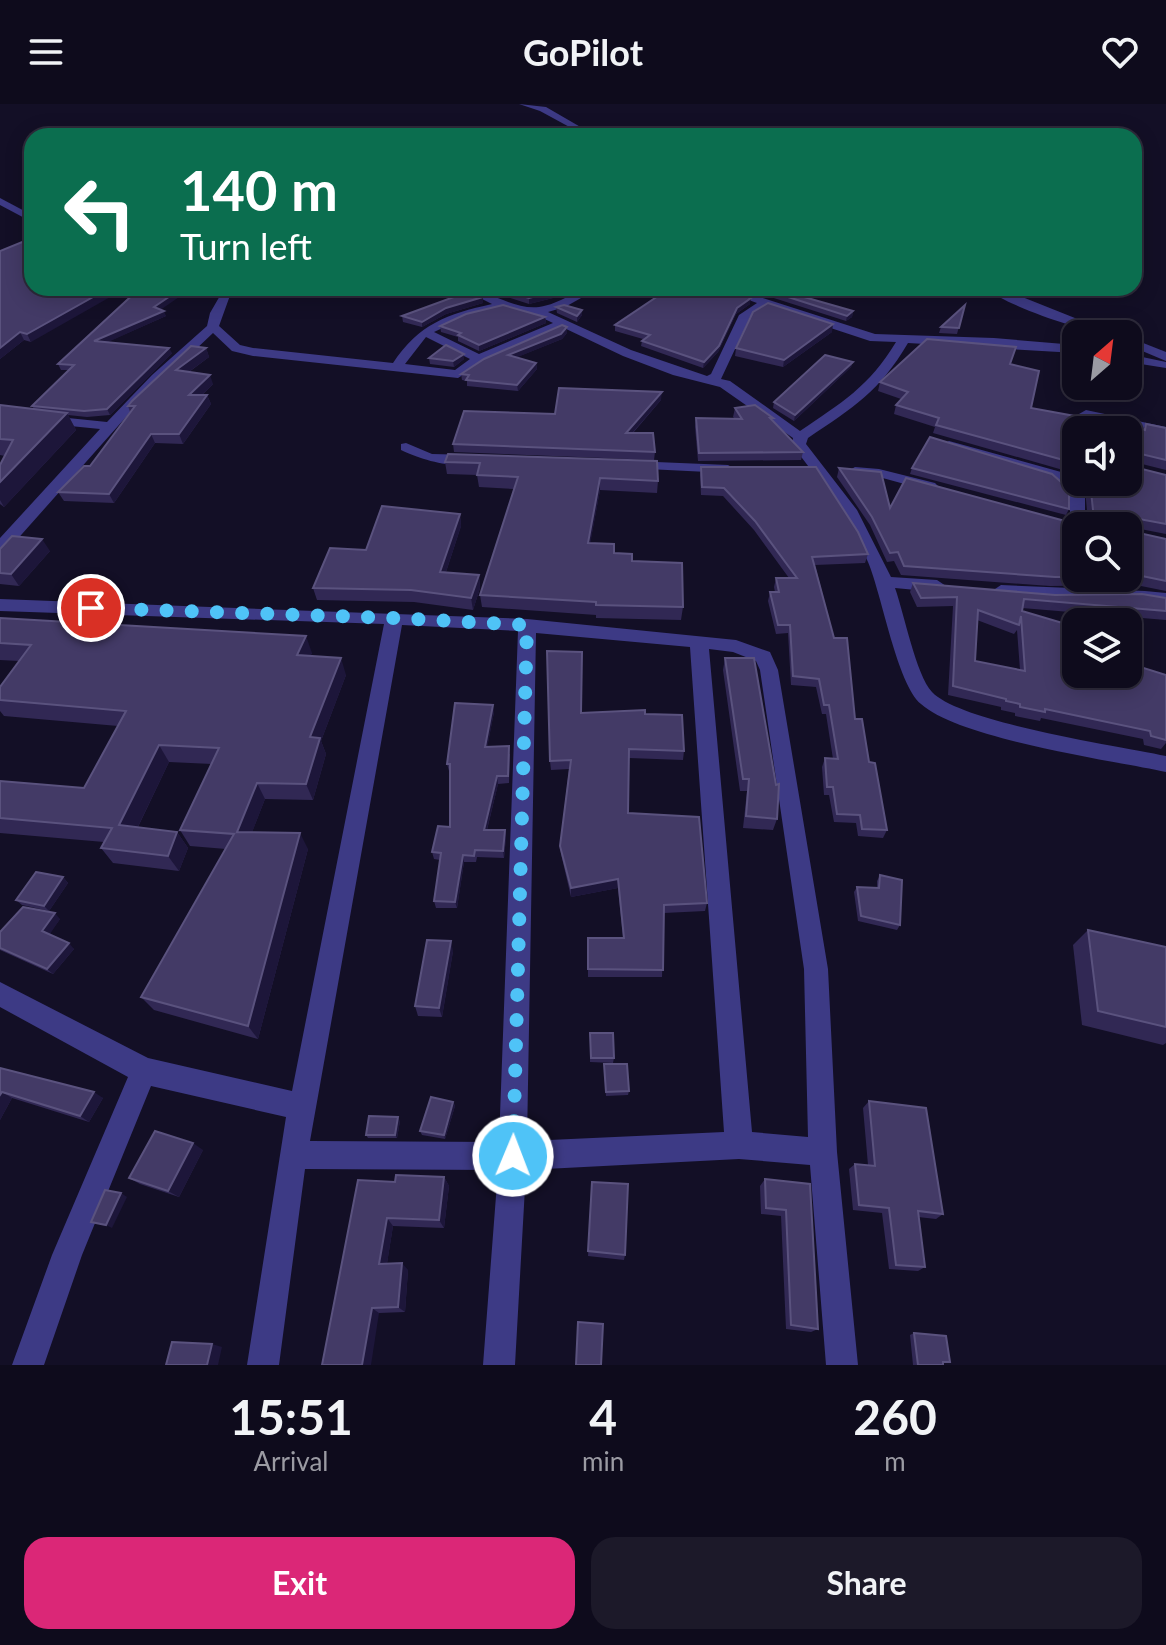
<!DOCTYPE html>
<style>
body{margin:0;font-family:Lato,sans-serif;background:#1c1929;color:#f1f3f6;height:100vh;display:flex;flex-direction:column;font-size:30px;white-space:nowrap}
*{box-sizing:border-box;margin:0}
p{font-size:26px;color:#9b9ba3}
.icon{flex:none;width:44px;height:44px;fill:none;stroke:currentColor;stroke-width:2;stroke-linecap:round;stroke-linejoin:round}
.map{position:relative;height:1261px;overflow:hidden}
.side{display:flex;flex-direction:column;background:#0e0b1c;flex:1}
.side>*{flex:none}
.top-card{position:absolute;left:24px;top:24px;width:1118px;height:168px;border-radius:24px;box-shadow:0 4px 20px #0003,0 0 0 2px #2e2b3b;background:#0b6e4f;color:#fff;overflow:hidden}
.needle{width:52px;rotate:28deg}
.buttons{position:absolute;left:1062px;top:216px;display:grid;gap:16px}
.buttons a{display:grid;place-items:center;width:80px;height:80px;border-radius:16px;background:#0e0b1c;box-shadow:0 4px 20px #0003,0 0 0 2px #2e2b3b;font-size:40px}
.pin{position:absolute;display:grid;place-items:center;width:68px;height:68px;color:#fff;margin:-34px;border:4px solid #fff;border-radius:50%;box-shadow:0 2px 8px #0007}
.me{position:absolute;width:88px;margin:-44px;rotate:1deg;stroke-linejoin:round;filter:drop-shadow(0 0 6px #0008)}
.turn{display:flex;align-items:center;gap:28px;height:168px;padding:0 24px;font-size:36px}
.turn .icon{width:104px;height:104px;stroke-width:2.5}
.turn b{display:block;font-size:56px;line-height:68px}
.eta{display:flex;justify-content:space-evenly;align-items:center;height:136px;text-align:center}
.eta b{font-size:48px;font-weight:700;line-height:56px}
.action{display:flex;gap:16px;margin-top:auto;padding:16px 24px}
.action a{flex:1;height:92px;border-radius:24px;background:#db2777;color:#fff;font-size:32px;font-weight:700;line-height:92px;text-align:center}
.action a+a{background:#1c1929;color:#f1f3f6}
header{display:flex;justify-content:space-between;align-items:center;height:104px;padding:0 24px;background:#0e0b1c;font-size:36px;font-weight:700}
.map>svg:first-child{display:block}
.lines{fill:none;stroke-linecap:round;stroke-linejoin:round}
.street{fill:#3d3a85;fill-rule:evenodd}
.wall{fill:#312854;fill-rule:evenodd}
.shaded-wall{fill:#1d163a}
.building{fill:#433a66;stroke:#5a527e;stroke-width:2;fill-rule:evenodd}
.route{stroke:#4fc3f7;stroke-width:14;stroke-dasharray:0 25.2}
</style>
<header><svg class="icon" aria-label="menu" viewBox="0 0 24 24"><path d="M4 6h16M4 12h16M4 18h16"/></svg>GoPilot<svg class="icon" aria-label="heart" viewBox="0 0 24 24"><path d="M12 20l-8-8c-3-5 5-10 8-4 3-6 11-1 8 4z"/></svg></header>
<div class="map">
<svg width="1166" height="1261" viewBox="0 0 1166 1261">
<rect width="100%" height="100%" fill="#130f26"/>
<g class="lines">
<g class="street">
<polygon points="519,0 546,3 596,32 586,32 540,7"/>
<polygon points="0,94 32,111 32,118 0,101"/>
<path d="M 196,184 L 232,186 L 219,222 L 240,241 L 253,244 L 393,259 C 419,220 447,210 492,200 L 460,184 C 488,184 511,206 539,203 C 561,200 576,184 599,184 L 565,203 L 548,208 L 631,246 L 707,272 L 711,270 L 739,211 L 757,199 L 715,184 L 732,184 L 875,230 L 994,234 L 1076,241 L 1076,249 L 908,239 C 879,288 854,303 808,334 L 806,340 L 857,406 L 891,473 L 937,476 L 946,482 L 937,488 L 895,484 C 904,509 916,571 932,588 C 961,619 1119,642 1166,652 L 1166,668 C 1110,656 960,635 921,600 C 897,580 882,491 868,458 C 849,413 821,379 792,341 L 793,334 L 720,283 L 673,271 L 623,252 L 562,223 L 483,258 L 458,274 L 253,252 L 232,247 L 213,229 L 134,304 L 6,448 L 0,449 L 0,434 L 100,325 L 0,315 L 0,307 L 107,318 L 152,271 L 207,222 L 210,209 L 221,190 ZM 767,203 L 870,237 L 896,238 C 869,283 841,299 800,327 L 730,277 L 721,275 L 750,213 ZM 503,204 L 534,210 L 553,219 L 479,250 L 434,228 L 466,213 ZM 426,233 L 470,255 L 455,266 L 405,260 Z"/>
<path d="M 985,184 L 1000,184 L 1115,230 C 1087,230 1007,202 985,184 Z"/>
<polygon points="1128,233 1166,248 1166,257 1128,241"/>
<polygon points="1128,250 1166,258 1166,264 1128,258"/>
<polygon points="1086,306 1166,323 1166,331 1093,316 1093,326 1079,326 1079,310"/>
<polygon points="949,337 1061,368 1085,389 1085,422 1071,425 1069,390 1051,374 944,344 942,341"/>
<path d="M 406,339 L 432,350 L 472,351 L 479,355 C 461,369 420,355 401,346 L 401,340 Z"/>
<polygon points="632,357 728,361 735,365 728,369 627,364 625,361"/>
<polygon points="855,363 879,365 935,379 938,382 930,387 879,373 850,370 848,367"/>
<polygon points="1001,481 1145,487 1166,489 1166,501 995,491 992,487"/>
<path d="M 0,495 L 527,515 L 736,536 L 770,548 L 778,566 L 828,865 L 837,1048 L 858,1261 L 826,1261 L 810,1061 L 739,1055 L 526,1066 L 515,1261 L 483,1261 L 498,1066 L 305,1065 L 279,1261 L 247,1261 L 286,1013 L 151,982 L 82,1151 L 44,1261 L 12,1261 L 52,1151 L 128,973 L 0,903 L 0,878 L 148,954 L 292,987 L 384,520 L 0,507 ZM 402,521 L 518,527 L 499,1038 L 310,1037 ZM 536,529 L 690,543 L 724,1028 L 527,1037 ZM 709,545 L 733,548 L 756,557 L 760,566 L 804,865 L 808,1033 L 752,1028 Z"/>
</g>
</g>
<g class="wall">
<polygon points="0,147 31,238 24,236 0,255"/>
<polygon points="479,184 563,184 565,191 529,200"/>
<polygon points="657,184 722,184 750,200 736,210 718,248 703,264 641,242 642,237 643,235 615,227 615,221 666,188"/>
<polygon points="742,184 811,184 818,186 817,192 811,195 853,207 852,213 846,217"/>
<polygon points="483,193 483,199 446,210 422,223 403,218 402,212"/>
<polygon points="965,201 957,230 939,229 941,223"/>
<polygon points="556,203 582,211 577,218 557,209"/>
<polygon points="161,206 166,212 107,238 172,249 110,311 87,313 68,311 76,326 4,403 0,400 0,361 5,352 0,351 0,301 34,305 32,302 69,266 61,266 58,260"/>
<polygon points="545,213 546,219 479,247 458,237 458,233 441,228 440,222"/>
<polygon points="832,228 783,263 735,252 736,244"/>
<polygon points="567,229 562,235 517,253 536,259 537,265 518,287 467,282 467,277 462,276 461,270"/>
<polygon points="206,244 209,253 189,268 213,280 202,291 207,291 211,300 183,340 155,339 114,399 64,397 58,388 90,362 130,308 128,302"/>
<polygon points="464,250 464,255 454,263 430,260 429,254"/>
<polygon points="853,258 851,263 794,317 773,304 774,298"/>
<path d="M 1010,260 L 1031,304 L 1083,320 L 1143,325 L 1146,320 L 1166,324 L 1166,366 L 1130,357 L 1130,362 L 1166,371 L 1166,430 L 1130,423 L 1130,427 L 1166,435 L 1166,487 L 1136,481 L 1050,482 L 901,471 L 894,457 L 887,458 L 870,421 L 837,373 L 839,364 L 890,404 L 1080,421 L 1088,416 L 1085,386 L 1077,378 L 1128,378 L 1076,326 L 1076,377 L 1063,366 L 933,329 L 935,323 L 894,310 L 896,301 L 901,295 L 878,287 L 880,278 ZM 1076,422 L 1128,422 L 1128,474 L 1076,474 Z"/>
<polygon points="661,296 633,329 655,348 654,356 454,348 453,340 555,310"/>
<polygon points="735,304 773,314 772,317 803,348 801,356 698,357 695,323 696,314 735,315 733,313"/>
<polygon points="448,350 658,377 657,389 600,386 590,439 632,457 683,503 681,516 596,514 596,511 482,503 480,491 514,385 479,383 477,371 447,370 445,358"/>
<polygon points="701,363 868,450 865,459 815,461 855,615 869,658 887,726 883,734 858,732 856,719 834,718 829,691 824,691 822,663 825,654 833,655 826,610 822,610 816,583 791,581 788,529 776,530 768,497 770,488 775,488 774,483 776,474 789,474 754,426 723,392 701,391 700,371"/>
<polygon points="912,364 1069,405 1066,411 910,370"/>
<polygon points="460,410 461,422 446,468 479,471 480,484 473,506 414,498 317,496 313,484 366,446"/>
<polygon points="0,445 50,447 19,482 0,480"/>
<path d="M 913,479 L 1055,491 L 1166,494 L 1166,516 L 1022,504 L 1022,507 L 1076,570 L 1166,571 L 1166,639 L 1161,645 L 1144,641 L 1143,635 L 1041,614 L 1040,617 L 1015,612 L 1015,609 L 1001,606 L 1001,603 L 948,591 L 953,502 L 917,503 L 910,488 ZM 977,516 L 1014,530 L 1017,526 L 1020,566 L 975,557 Z"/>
<polygon points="0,514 312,549 310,552 346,571 321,637 326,650 313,696 265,695 252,728 308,745 258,935 154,906 141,893 226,745 190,742 180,726 212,660 169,658 138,723 177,728 188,744 179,767 113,759 101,744 104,738 0,729 0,677 84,684 118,622 4,612 0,607 0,583 19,557 0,556"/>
<polygon points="725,554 776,681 777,715 773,726 743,724 747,687 740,687 723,566"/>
<polygon points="494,608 487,643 510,650 509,679 498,680 487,726 505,726 506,733 504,754 477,753 476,758 464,758 457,804 436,804 434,797 440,756 434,755 432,748 450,723 450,667 449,667 447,660"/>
<polygon points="581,609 645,610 684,647 683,656 629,654 628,709 707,799 705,807 664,809 662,873 588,873 588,834 623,834 618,784 571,793 561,750 560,742 569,665 551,666 550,657"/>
<polygon points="880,771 900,821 897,826 858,817 854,788 857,783 877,784 877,777"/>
<polygon points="63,773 68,779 49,807 22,801 16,796"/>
<polygon points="60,815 49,830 74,845 53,870 0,846 0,828"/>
<polygon points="1088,826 1166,843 1166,939 1163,941 1082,921 1073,841"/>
<polygon points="453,847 442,913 418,912 415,902"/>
<polygon points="590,929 614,954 613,959 590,958"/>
<polygon points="0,964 103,994 89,1018 12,994 0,1016"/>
<polygon points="604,965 629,987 628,991 606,992"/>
<polygon points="869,997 943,1110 936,1115 918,1113 925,1163 918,1167 889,1165 882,1109 853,1106 849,1065 855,1060 868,1061 863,1004"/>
<polygon points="453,998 455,1002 445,1035 422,1031 420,1027"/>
<polygon points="400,1017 397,1034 368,1034 366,1031"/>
<polygon points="203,1046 179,1093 140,1080 129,1074"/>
<polygon points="444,1073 449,1082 444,1124 393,1122 387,1159 408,1166 405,1208 379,1209 322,1261 395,1078"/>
<polygon points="765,1075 810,1080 818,1225 811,1228 786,1225 781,1112 761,1110 760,1082"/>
<polygon points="592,1078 625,1151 624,1156 588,1152"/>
<polygon points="914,1229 950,1258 943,1259 943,1261 913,1261 910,1231"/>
</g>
<g class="shaded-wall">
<polygon points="109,184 126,184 31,238 27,230"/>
<polygon points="182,184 192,184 156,209 154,203"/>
<polygon points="565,185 565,191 529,200 529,194"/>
<polygon points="818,186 817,192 803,199 804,193"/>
<polygon points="483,193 483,199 446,210 422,223 422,218 446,204"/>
<polygon points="751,194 750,200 736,210 718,248 703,264 704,258 737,204"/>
<polygon points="582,206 582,211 577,218 577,212"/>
<polygon points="164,207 166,212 97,243 94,237"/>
<polygon points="853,207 852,213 846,217 847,212"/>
<polygon points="545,213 546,219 479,247 479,241"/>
<polygon points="833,220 832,228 783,263 784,256"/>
<polygon points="567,223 567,229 562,235 508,257 508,251"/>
<polygon points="20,228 24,236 0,255 0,244"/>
<polygon points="169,244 172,249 110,311 107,305"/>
<polygon points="206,244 209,253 179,275 176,266"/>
<polygon points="464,250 464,255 454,263 453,257"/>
<polygon points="853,258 851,263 794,317 795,311"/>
<polygon points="536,259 537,265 518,287 517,281"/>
<polygon points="210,271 213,280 192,300 189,291"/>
<polygon points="662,288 661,296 626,336 626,329"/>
<polygon points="207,291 211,300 183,340 179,330"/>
<polygon points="67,309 76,326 4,403 0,396 0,378"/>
<polygon points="151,330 155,339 114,399 109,390"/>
<polygon points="600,374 600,386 588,452 588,439"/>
<polygon points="460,410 461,422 442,480 440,468"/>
<polygon points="42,435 50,447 19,482 11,470"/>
<polygon points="479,471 480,484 473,506 471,494"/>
<polygon points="306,532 312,549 303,568 297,551"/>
<polygon points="341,554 346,571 321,637 326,650 313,696 306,680 310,633"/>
<polygon points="493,601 494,608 486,650 485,643"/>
<polygon points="159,641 169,658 131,737 119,721"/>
<polygon points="497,672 498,680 485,733 484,726"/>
<polygon points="257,679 265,695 246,744 237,728"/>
<polygon points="505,726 506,733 504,754 503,747"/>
<polygon points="177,728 188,744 179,767 168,752"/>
<polygon points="300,729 308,745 258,935 248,922"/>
<polygon points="463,751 464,758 457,804 455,798"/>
<polygon points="63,773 68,779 49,807 44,802"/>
<polygon points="618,775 618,784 571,793 571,784"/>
<polygon points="55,809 60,815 48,833 42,827"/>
<polygon points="451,837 453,847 442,913 439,904"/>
<polygon points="69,839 74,845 53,870 47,865"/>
<polygon points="2,988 12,994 0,1016 0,991"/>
<polygon points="94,988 103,994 89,1018 80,1012"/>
<polygon points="453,998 455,1002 445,1035 444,1031"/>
<polygon points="398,1013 400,1017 397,1034 395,1031"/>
<polygon points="193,1039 203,1046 179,1093 168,1087"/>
<polygon points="444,1073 449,1082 444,1124 439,1116"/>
<polygon points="121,1089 127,1093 112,1124 106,1121"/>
<polygon points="387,1114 393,1122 386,1166 379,1160"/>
<polygon points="402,1159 408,1166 405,1208 398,1203"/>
<polygon points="372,1204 379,1209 371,1261 362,1261"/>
<polygon points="212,1240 222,1243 218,1261 207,1261"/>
</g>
<g class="building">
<polygon points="32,134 32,184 109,184 27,230 20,228 0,244 0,147"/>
<polygon points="140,184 182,184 154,203 164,207 94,237 169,244 107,305 84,307 32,302 74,261 58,260"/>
<polygon points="496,184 563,184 565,185 529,194"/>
<polygon points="670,184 722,184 751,194 737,204 719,242 704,258 642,237 650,231 615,221"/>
<polygon points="760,184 811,184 818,186 804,193 853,207 847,212"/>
<polygon points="470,187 483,193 446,204 422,218 402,212"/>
<polygon points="768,199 833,220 784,256 736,244 753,208"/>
<polygon points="503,201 545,213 479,241 458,231 461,229 440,222 466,210"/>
<polygon points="564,201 582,206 577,212 556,203"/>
<polygon points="965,201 959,224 941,223"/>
<polygon points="562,221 567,223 561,230 508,251 536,259 517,281 466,276 469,271 461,270 484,255"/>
<polygon points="927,235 1016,243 1010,260 1039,267 1031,304 1080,313 1083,320 1108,318 1145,326 1146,320 1166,324 1166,356 1133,348 1130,351 1130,362 1166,371 1166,420 1134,414 1130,417 1130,427 1166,435 1166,477 1142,472 1128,472 1128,422 1076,422 1076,473 1055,473 904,462 898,448 890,449 872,413 839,364 881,368 890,404 906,374 1080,421 1084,416 1094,415 1090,378 1128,378 1128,326 1076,326 1076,365 1067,357 936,321 939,314 896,301 908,288 880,278"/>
<polygon points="446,241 464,250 453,257 429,254"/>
<polygon points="191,242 206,244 176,266 210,271 189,291 207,291 179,330 151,330 109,390 58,388 84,362 90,362 135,302 128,302 132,297"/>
<polygon points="825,251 853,258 795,311 774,298"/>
<polygon points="559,284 662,288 626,329 653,329 655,348 453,340 464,307 555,310"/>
<polygon points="0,301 67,309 0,378 0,361 13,336 0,335"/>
<polygon points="755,301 773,314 770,314 803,348 699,349 696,314 742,315 735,304"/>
<polygon points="930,333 1052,370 1069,385 1069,405 912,364"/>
<polygon points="448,350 657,357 658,377 600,374 588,439 614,440 614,449 632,450 632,457 682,459 683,503 596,501 596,498 480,491 518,373 477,371 480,359 445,358"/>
<polygon points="701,363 816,363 858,428 868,450 812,453 834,534 847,534 855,615 862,615 869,658 875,659 887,726 862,725 860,711 837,710 833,683 827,683 825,654 838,655 829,601 824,601 819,575 793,572 790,521 778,521 770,488 779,488 776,474 797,474 755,417 724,384 702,383"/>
<polygon points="382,402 460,410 440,468 479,471 471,494 411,486 313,484 330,444 366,446"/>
<polygon points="12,432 42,435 11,470 0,469 0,445"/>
<path d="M 913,479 L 1055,491 L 1142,490 L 1166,494 L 1166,507 L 1024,495 L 1022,507 L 1076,523 L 1076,570 L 1128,570 L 1128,559 L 1166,571 L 1166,636 L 1151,632 L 1150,627 L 1045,605 L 1045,608 L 1020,603 L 1020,600 L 1006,597 L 1006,595 L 953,582 L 957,493 L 921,494 ZM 978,506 L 1019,521 L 1021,512 L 1025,567 L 975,557 Z"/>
<polygon points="0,514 306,532 297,551 341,554 310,633 320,634 306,680 257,679 237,728 300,729 248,922 141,893 234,730 180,726 219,644 159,641 119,721 177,728 168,752 101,744 112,724 0,714 0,677 84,684 126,607 0,596 0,583 31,541 0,539"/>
<polygon points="547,547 582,548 581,609 645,606 645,610 682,611 684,647 629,645 628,709 699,713 707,799 664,801 663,866 588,865 588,834 624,834 618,775 571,784 560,742 571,656 550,657"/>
<polygon points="725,554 754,554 776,681 779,680 777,715 746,712 749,675 743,675"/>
<polygon points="455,599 493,601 485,643 509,642 508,672 497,672 484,726 505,726 503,747 475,746 474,752 463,751 455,798 434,797 441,749 432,748 438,722 450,723 450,660 447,660"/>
<polygon points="36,768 63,773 44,802 16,796"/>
<polygon points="880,771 902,776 900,821 861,812 857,783 879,784"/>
<polygon points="23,803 55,809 42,827 69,839 47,865 0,844 0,828"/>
<polygon points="1088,826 1166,843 1166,923 1098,907"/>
<polygon points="427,836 451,837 439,904 415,902"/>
<polygon points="590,929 613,929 614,954 591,954"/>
<polygon points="604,960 627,960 629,987 606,988"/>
<polygon points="0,964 94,988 80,1012 2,988 0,991"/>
<polygon points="431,993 453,998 444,1031 420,1027"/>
<polygon points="869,997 926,1004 943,1110 918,1107 925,1163 896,1161 889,1104 859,1101 855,1060 875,1062"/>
<polygon points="369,1012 398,1013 395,1031 366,1031"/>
<polygon points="155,1027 193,1039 168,1087 129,1074"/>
<polygon points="396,1071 444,1073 439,1116 387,1114 379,1160 402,1159 398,1203 372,1204 362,1261 322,1261 358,1076 395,1078"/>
<polygon points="765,1075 810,1080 818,1225 791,1221 786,1106 766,1104"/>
<polygon points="592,1078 628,1080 625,1151 588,1147"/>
<polygon points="105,1086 121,1089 106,1121 91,1118"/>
<polygon points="578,1218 603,1220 601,1261 576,1261"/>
<polygon points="914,1229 946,1232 950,1258 943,1258 943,1261 918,1261"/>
<polygon points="172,1238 212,1240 207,1261 166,1261"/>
</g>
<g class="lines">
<polyline class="route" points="91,504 394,514 527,521 513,1052"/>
</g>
</svg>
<div class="buttons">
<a><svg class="needle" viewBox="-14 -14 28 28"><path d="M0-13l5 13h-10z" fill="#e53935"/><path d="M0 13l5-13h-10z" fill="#9b9ba3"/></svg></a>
<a><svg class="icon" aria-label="sound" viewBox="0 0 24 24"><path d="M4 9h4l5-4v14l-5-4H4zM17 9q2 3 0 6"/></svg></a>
<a><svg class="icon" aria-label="search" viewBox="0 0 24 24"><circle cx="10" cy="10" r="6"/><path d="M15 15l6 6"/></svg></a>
<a><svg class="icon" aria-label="layers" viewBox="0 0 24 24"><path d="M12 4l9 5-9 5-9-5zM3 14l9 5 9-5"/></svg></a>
</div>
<div class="pin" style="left:91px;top:504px;background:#d93025"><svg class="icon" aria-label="arrive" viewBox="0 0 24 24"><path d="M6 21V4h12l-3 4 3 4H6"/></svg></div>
<svg class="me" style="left:513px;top:1052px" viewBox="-20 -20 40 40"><circle r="17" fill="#4fc3f7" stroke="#fff" stroke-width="3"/><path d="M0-11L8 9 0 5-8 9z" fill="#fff"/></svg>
<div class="top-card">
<div class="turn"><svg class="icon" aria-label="left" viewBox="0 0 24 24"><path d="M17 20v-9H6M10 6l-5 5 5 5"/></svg><div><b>140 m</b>Turn left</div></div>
</div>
</div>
<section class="side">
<div class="eta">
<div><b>15:51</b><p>Arrival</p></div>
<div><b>4</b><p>min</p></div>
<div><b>260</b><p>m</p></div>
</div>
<div class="action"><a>Exit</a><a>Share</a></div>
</section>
